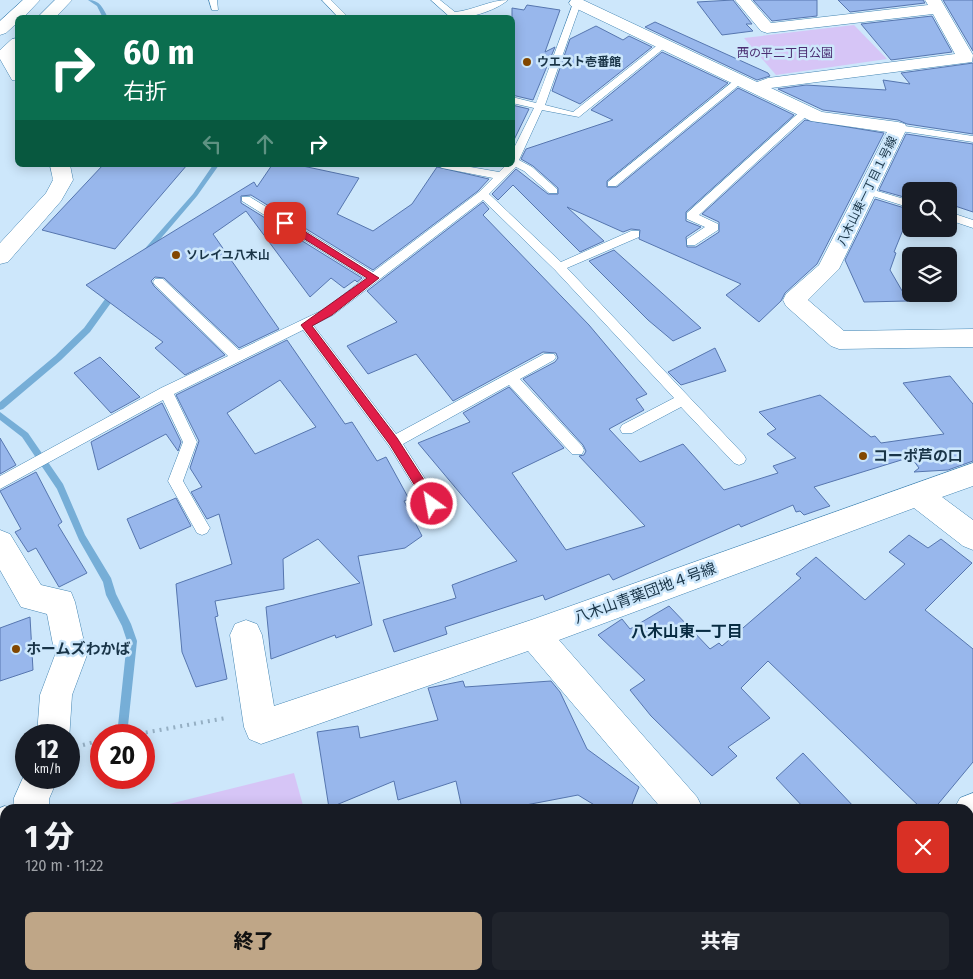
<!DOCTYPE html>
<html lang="ja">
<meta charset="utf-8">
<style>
body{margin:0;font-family:"Fira Sans Condensed","Noto Sans JP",sans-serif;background:#20242c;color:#f1f3f6;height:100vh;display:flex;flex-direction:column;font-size:19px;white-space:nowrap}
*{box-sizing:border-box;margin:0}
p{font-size:16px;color:#9ea1a6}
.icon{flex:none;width:28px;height:28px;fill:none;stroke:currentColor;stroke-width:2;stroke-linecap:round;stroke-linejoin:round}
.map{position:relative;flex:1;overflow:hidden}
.side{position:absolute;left:0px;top:804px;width:974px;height:176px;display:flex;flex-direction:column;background:#171b24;border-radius:15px 15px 0 0;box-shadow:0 2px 12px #0003}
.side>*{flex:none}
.top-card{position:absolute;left:15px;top:15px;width:500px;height:152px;border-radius:8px;box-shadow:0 2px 12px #0003;background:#0b6e4f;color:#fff;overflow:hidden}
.buttons{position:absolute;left:902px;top:182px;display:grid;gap:10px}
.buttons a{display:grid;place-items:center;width:55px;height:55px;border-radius:8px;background:#171b24;box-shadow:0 2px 12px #0003;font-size:25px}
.speed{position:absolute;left:15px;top:724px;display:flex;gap:10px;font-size:25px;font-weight:700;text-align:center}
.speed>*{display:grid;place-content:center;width:65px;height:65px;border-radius:50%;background:#171b24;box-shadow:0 2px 12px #0003;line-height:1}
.speed small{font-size:12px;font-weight:400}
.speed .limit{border:8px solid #d22;background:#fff;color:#111}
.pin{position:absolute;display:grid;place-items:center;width:42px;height:42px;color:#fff;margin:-21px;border-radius:10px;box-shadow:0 2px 8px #0006}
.me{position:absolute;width:55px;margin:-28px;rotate:328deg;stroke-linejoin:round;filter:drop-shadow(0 0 4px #0008)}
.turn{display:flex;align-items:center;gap:18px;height:105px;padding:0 25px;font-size:22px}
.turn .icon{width:65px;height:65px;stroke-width:2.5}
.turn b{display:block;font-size:35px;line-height:42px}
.lanes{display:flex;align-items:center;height:48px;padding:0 25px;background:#0003;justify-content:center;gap:25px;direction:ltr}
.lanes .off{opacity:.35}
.round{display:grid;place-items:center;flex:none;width:52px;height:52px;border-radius:8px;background:#20242c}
.headline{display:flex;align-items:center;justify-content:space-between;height:85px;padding:0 25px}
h1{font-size:30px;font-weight:800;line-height:38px}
.primary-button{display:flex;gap:10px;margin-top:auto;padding:10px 25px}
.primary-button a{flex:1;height:58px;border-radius:8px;background:#bfa687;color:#111;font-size:20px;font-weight:800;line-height:58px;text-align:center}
.primary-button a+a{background:#20242c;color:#f1f3f6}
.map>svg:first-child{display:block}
.green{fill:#d6c5f6}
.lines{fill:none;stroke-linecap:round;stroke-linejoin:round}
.stream{fill:#76aed7;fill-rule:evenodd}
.building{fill:#98b7ec;stroke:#5676af;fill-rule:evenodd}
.lane-casing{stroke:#4586b3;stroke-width:1}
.street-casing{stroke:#4586b3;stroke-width:1}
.secondary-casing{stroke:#4586b3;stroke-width:1}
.path{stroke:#95afc3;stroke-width:4;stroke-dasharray:2 5;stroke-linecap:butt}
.lane{fill:#fff;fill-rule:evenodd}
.street{fill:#fff;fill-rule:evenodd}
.secondary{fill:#fff;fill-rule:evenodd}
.route{fill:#e11d48;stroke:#92132f}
.poi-dot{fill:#824700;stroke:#cde7fb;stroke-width:2}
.labels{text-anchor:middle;stroke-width:5;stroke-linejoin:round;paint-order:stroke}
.far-park-label{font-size:12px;fill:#4a2c71;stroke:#cde7fb}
.far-poi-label{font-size:12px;font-weight:bold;fill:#193447;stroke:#cde7fb;text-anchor:start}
.far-street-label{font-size:12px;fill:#193447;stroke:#cde7fb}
.poi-label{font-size:15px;font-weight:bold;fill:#193447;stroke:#cde7fb;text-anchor:start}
.street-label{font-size:15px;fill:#193447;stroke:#cde7fb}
.neighbourhood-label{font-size:16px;font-weight:bold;fill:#082c42;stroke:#cde7fb}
</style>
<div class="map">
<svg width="973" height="979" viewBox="0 0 973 979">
<rect width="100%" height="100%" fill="#cde7fb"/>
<g class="green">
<polygon points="854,25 887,59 776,75 744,38"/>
<polygon points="294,773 304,809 149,809"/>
<polygon points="94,975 520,975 521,979 93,979"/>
</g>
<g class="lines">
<g class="stream">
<path d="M 88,0 C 100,0 103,8 108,18 L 103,18 L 97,6 Z"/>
<polygon points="213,165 219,165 197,196 145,257 141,257 141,253 193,194"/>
<polygon points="114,290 118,293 90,332 61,360 3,409 0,410 0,402 55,356 84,328 111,291"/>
<polygon points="0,412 28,433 63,484 85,535 111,578 116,594 131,624 137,641 127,735 117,735 127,641 122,626 106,595 103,582 79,540 57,489 22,437 0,420"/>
</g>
</g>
<g class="building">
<polygon points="733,0 752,24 746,24 753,31 722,35 697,2"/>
<polygon points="753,0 817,0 817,16 772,21"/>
<polygon points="838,0 923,0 925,3 850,12"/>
<polygon points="943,0 973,0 973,51"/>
<polygon points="527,5 560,10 545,52 555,47 533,100 512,95 512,8 524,10"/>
<polygon points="932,16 952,52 891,60 861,24"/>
<polygon points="655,22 768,73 770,76 757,80 645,27"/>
<polygon points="596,26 623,40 629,36 652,47 580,104 552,91 570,39"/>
<polygon points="662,52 728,83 607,181 607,187 617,187 738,88 794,115 686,212 686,221 701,227 686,237 687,247 696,247 719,232 719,222 702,214 805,120 884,133 817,264 785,293 781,301 759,322 726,295 741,284 639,239 640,230 631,229 623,232 567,207 604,241 580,252 513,185 498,200 492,194 516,169 548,194 558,194 558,188 533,166 521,159 526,149 613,120 591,110"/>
<polygon points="973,63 973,134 907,124 898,120 823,110 778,89 806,85 886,90 883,80 910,84 901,73"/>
<polygon points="512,105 529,109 512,144"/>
<polygon points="906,134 973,144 973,212 949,204 949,191 911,191 911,199 879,190"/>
<polygon points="103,165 187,165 115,249 42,230"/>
<polygon points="272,165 298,165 359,178 337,214 373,231 412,204 437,167 489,179 478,191 373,270 251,195 241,196 241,203 362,278 357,282 355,280 344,288 331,278 310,297 246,211 213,234 279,329 239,348 164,278 155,277 151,281 154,286 225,355 185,375 155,348 163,342 86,285 254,182 257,187"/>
<polygon points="875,199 911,210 894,252 896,253 890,270 908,301 864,302 845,260"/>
<polygon points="483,202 489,209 483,215 589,325 647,394 636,399 644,410 609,429 640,462 683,444 724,490 778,473 773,466 796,458 767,434 776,429 759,412 820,395 871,437 875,436 881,443 944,434 903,383 950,376 973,404 973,461 948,470 914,472 919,468 911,457 814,487 830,506 804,515 800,511 796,512 793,505 741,527 739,524 613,580 609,574 545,600 543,595 445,627 447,634 394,652 383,620 456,598 452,585 517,561 418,443 470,422 463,413 509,387 564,448 512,473 566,550 645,526 579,456 584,455 586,451 583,445 523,379 555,362 558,358 556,353 543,352 453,401 416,354 368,374 347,346 397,322 367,291"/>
<polygon points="614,250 701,328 673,341 648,320 589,261"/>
<path d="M 287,340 L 345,424 L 352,422 L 377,461 L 386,457 L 409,499 L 404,501 L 422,536 L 405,548 L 358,556 L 372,625 L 336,638 L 335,635 L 271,659 L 266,607 L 360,583 L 318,539 L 283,559 L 284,589 L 215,601 L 218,616 L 215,617 L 227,679 L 196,687 L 182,652 L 176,584 L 232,564 L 219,514 L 207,519 L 191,492 L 202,487 L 190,468 L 199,441 L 176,395 ZM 280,380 L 316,427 L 255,454 L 227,413 Z"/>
<polygon points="715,348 726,371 681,385 668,372"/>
<polygon points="100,357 140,397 111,413 74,373"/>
<polygon points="162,403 181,442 178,451 166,434 98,470 91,442"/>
<polygon points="0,438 16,465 0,474"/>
<polygon points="36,472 62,522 58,525 87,573 59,587 36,548 28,552 15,532 21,529 0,491"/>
<polygon points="176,498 191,526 140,549 127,519"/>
<polygon points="909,535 928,548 941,539 972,563 925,610 973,649 973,762 934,809 922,809 768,661 741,688 770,718 728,747 737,756 712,776 651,716 630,690 645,680 598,635 622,619 630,629 669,606 710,649 719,643 722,646 801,578 796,574 816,557 865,600 905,564 889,552"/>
<polygon points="30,617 33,670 0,681 0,628"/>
<polygon points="463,681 465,687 551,681 560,692 587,749 639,787 630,809 601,809 578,795 505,809 462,809 456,781 398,800 394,781 329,808 317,732 358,726 360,738 438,720 428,688"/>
<polygon points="803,753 856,809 805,809 776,778"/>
</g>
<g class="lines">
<defs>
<g id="lane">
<polygon points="209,0 217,0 218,10 212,10"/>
<polygon points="322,0 331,0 349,18 339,18"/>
<path d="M 431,0 L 440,0 L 455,12 C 474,10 490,0 508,0 C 495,11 467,20 450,17 Z"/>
<polygon points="574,1 581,3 545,105 573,112 660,43 668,45 579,117 542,110 519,160 532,167 557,189 557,193 549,193 524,171 516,167 489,194 561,262 631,231 639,231 639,237 567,268 744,455 746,459 744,463 739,465 734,463 681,407 632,433 622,433 620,429 622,425 674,398 555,270 483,200 333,315 313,325 396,434 544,354 554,354 556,357 554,360 520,379 582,446 584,450 582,454 572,454 509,385 403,444 441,504 438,509 433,511 428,509 389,446 303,330 174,394 197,442 183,481 207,523 210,528 207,533 202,535 197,533 168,481 183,442 163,400 0,489 0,476 161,388 228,356 155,285 153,282 155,279 163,279 239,350 325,309 365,278 242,201 242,197 250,197 373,272 479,192 493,178 442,168 437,165 459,165 499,172 506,165 512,165 512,152 534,108 512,103 512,97 536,103"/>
<polygon points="736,79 744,81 616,186 608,186 608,182"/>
<polygon points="803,109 812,111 699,215 718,224 718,230 695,245 687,245 687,239 705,227 687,219 687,213"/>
<polygon points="898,125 973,136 973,142 894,130 894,126"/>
<polygon points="867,188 911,201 911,208 863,193 861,191"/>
<polygon points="949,212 973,220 973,228 949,220"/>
</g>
<g id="street">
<polygon points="55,0 72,0 55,18 37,18"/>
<polygon points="571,0 583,0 757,82 768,78 955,54 933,14 767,33 761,31 735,0 751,0 771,23 928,5 925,0 941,0 973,55 972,62 771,88 822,112 898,122 905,124 907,128 839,269 808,300 844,331 973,329 973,347 839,349 831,346 786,306 783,300 786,294 819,265 887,132 811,121 571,6 569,3"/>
<polygon points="18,38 18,52 15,55 18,60 18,81 12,80 0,59 0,50 12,39"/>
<polygon points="50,165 70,165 73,180 61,201 8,262 0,264 0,243 46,193 53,180"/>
<polygon points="973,463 973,486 942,497 973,520 973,550 963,546 914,508 559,640 697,797 703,809 662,809 528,651 261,744 249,739 244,727 230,635 235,624 246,620 257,624 262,635 274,706 534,619"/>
<polygon points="0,530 10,534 41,585 71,592 75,602 87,655 72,695 69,740 69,735 37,735 40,695 55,655 47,614 21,607 0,570"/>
<polygon points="26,771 26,778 58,778 49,799 49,809 13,809 14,798"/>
<polygon points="973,793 973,831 969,833 969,809 954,809 960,798"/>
<polygon points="5,806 11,809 5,809 5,842 0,844 0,808"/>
<polygon points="518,975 558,975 559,979 519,979"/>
<polygon points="808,975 849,975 851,979 810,979"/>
</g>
<polygon id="secondary" points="23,0 40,0 23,18 18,18 18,22 6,33 0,35 0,21"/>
</defs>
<use href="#lane" class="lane-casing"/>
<use href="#street" class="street-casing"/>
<use href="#secondary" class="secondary-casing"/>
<g class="path">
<polyline points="132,735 226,718"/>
<polyline points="83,745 101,740"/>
</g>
<use href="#lane" class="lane"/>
<use href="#street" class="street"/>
<use href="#secondary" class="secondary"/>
</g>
<polygon class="route" points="282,221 288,221 379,278 332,315 312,326 397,438 437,500 437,507 428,507 390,445 301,325 367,278 282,225"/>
<g class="poi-dot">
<circle cx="527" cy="62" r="5"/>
<circle cx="176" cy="255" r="5"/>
<circle cx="863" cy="456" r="5"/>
<circle cx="16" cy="649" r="5"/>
</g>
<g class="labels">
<g class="far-park-label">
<text x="785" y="57">西の平二丁目公園</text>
</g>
<g class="far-poi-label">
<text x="537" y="66">ウエスト壱番館</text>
<text x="186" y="259">ソレイユ八木山</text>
</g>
<g class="far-street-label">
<text transform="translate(867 191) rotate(-64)" y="4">八木山東一丁目１号線</text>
</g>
<g class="poi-label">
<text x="873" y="461">コーポ芦の口</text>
<text x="26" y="654">ホームズわかば</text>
</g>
<g class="street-label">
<text transform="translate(645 593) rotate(-20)" y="5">八木山青葉団地４号線</text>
</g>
<g class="neighbourhood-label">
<text x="687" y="637">八木山東一丁目</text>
</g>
</g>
</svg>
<div class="buttons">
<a><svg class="icon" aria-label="search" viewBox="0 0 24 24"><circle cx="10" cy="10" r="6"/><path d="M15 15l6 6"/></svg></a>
<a><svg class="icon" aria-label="layers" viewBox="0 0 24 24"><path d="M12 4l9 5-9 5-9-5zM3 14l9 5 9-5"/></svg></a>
</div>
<div class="speed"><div>12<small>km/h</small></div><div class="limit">20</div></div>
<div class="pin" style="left:285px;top:223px;background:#d93025"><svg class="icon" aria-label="arrive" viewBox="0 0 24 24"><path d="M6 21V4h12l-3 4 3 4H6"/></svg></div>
<svg class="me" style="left:432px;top:504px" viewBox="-20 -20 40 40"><circle r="17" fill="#e11d48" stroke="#fff" stroke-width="3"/><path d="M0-11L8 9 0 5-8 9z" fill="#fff"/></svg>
<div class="top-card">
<div class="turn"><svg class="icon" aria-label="right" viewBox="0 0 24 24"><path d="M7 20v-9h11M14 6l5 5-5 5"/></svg><div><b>60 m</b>右折</div></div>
<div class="lanes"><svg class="icon off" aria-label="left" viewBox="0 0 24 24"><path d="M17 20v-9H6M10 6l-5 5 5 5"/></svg><svg class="icon off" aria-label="ahead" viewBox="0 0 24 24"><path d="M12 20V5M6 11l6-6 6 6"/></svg><svg class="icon" aria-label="right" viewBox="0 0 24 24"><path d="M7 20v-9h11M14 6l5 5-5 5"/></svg></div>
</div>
<section class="side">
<div class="headline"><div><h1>1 分</h1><p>120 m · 11:22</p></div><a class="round" style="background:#d93025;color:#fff"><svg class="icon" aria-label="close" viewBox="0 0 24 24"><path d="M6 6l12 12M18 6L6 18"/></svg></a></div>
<div class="primary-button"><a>終了</a><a>共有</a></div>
</section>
</div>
